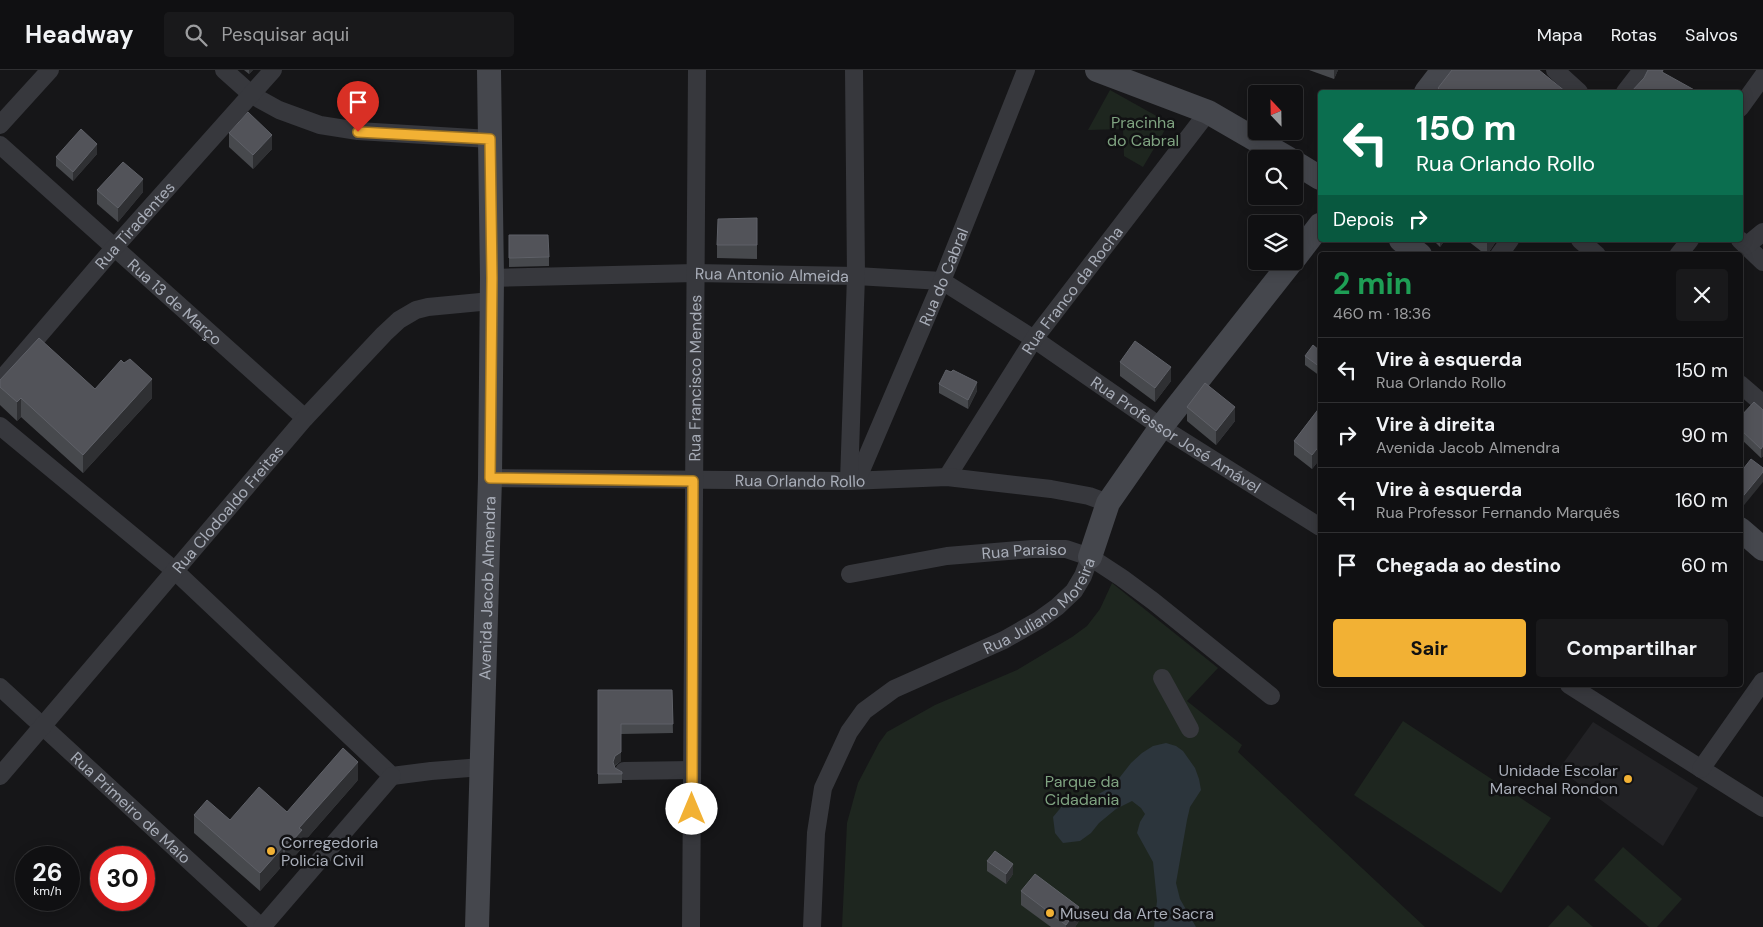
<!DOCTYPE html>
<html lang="pt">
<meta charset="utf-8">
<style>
body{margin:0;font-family:"DM Sans",sans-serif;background:#19191b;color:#f1f3f6;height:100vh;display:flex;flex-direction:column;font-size:19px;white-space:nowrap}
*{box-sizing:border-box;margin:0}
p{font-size:16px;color:#9c9d9f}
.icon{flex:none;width:28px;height:28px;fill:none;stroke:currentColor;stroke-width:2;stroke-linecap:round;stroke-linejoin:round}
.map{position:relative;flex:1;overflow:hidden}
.drawer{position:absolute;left:1318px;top:182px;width:425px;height:435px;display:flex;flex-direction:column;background:#101012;border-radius:5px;box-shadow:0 2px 12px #0003,0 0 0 1px #303032}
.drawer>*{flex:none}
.top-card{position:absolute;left:1318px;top:20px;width:425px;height:152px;border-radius:5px;box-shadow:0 2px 12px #0003,0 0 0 1px #303032;background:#0b6e4f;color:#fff;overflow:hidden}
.needle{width:32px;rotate:338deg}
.controls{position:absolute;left:1248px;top:15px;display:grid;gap:10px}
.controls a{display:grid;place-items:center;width:55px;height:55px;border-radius:5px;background:#101012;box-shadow:0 2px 12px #0003,0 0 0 1px #303032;font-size:25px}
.speed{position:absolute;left:15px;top:776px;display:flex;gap:10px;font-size:25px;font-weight:700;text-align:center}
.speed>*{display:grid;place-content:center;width:65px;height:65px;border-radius:50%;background:#101012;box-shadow:0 2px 12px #0003,0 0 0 1px #303032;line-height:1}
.speed small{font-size:12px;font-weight:400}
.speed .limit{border:8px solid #d22;background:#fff;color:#111}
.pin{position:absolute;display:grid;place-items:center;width:42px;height:42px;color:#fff;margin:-51px -21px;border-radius:50% 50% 50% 0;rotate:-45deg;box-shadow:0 0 5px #0007}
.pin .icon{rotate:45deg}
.me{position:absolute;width:55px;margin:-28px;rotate:0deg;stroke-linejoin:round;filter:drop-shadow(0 0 4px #0008)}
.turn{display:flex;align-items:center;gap:18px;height:105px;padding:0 15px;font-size:22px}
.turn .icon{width:65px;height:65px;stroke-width:2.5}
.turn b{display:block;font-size:35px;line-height:42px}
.then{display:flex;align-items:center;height:48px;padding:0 15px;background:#0003;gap:10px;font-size:19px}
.round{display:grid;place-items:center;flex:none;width:52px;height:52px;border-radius:5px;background:#19191b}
.head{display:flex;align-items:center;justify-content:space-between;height:85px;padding:0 15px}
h1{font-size:30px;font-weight:700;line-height:38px;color:#1e9e55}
.button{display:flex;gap:10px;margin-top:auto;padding:10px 15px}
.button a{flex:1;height:58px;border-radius:5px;background:#f2b134;color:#111;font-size:20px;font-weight:700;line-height:58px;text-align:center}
.button a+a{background:#19191b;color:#f1f3f6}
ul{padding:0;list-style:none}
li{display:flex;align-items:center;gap:15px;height:65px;padding:0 15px;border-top:1px solid #303032}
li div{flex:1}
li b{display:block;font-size:19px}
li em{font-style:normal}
header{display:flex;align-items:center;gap:30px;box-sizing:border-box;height:70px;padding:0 25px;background:#101012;border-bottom:1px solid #303032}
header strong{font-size:24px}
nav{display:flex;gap:28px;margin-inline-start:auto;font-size:18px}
.search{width:350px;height:45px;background:#19191b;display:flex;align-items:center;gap:12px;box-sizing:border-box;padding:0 18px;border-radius:5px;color:#9c9d9f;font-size:19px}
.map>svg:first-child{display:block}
.built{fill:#222225}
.park{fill:#1e261f}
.water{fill:#2c353c}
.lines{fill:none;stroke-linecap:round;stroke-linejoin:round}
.street{stroke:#37383d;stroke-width:18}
.secondary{stroke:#45474d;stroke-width:24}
.wall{fill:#47494d}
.shaded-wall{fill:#2f3033}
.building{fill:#525359;stroke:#5f6168}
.route-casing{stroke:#9d7322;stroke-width:12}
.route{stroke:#f2b134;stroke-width:9}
.poi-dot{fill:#f2b134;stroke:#111113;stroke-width:2}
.labels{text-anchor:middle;stroke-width:5;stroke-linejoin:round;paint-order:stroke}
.park-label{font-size:16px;fill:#7fa381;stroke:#111113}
.street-label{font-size:16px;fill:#a8adb8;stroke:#111113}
.poi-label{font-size:16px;fill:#a8adb8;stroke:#111113;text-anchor:start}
</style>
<header>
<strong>Headway</strong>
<div class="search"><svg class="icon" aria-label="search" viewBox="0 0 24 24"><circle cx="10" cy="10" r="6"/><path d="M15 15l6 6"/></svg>Pesquisar aqui</div>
<nav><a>Mapa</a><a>Rotas</a><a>Salvos</a></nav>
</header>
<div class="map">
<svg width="1763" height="857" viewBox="0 0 1763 857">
<rect width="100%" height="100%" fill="#161618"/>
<polygon class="built" points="1593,652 1698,718 1663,776 1559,699"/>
<g class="park">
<polygon points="1110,20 1169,53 1143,97 1124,86 1123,59 1088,60"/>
<polygon points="1112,513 1218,598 1187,631 1242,675 1238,682 1425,857 842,857 847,753 858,713 879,673 887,662 935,635 1017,600 1072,567 1087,556 1100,539"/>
<polygon points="1403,651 1551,748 1501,823 1354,725"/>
<polygon points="1623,777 1682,829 1657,857 1649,857 1594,810"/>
<polygon points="1568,835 1593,857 1548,857"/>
</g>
<polygon class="water" points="1166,673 1176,676 1183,681 1195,698 1199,709 1201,720 1190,737 1187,750 1176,813 1180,829 1196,857 1154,857 1157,831 1153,792 1137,763 1140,752 1145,744 1141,738 1132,731 1116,739 1099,753 1091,763 1080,771 1063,773 1055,763 1053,747 1063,735 1086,731 1113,716 1131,693 1142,683 1153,676"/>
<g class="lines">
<g class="street">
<polyline points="224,0 252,25 279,40 320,55 358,61 490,69"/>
<polyline points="1555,0 1579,22"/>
<polyline points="1625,22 1642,0"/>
<polyline points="1740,38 1763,6"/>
<polyline points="0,55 50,0"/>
<path id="s1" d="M 0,75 L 305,348"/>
<polyline points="1580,170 1597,185"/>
<polyline points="1740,170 1763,192"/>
<polyline points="1746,176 1763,162"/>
<polyline points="1499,185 1510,170"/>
<polyline points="1678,185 1690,170"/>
<path id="s2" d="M 492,208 L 695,203 L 856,206 L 942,211 L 1034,269 L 1161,357 L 1320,457"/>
<path id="s3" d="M 0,311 L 114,178 L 273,0"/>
<polyline points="1740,314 1763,334"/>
<polyline points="0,356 174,500 392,706 431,701 482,697"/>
<path id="s4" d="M 947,407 L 1034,269 L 1208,42"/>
<path id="s5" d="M 490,408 L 849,411 L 947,407 L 1051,419 L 1089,426 L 1108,433"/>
<path id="s6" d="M 857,410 L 942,211 L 1026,0"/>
<polyline points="849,411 856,206 854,0"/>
<path id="s7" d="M 850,504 L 947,486 L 1032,479 L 1066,479 L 1090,487 L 1122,508 L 1153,531 L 1271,626"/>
<polyline points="1162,608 1190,659"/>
<polyline points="1569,615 1763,738"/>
<path id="s8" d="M 0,617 L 261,857"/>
<polyline points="1701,699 1763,611"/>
<polyline points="624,701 692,700"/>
<path id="s9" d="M 0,706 L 305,348 L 384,264 L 399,250 L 416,240 L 428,237 L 491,231"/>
<polyline points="262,857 392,706"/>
<path id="s10" d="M 691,857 L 697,0"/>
<path id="s11" d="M 812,857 L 816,763 L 823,718 L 849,662 L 864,641 L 894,619 L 1004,570 L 1039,550 L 1057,537 L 1074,521 L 1083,506 L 1090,487"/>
</g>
<g class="secondary">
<polyline points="1097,0 1208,42 1289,89"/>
<polyline points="1426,22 1443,0"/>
<polyline points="1294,92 1320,108"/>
<polyline points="1401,170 1420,185"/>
<polyline points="1294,189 1320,155"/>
<polyline points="1740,459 1763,479"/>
<polyline points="1090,487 1108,433 1161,357 1292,191"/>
<path id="s12" d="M 477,857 L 490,408 L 492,208 L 489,0"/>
</g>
</g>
<g class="wall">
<polygon points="244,0 253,0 249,4"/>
<polygon points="1309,0 1338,0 1334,9"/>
<polygon points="229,63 272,79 253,99 229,77"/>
<polygon points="97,84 73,111 56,96 56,87"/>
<polygon points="97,120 143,122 118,152 97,134"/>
<polygon points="757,148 757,189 717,188 717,175"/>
<polygon points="1433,170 1445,170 1440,177"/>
<polygon points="1468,170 1497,170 1487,185 1486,185 1468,171"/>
<polygon points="549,187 549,196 509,197 509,188"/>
<polygon points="1320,281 1320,306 1305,295 1305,286"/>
<polygon points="1120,292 1171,311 1155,332 1120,306"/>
<polygon points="951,302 977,321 968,339 939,323 939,314"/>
<polygon points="0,310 95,319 152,328 83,403 21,347 17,351 0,335"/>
<polygon points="1187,337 1235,351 1216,375 1187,351"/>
<polygon points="1320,337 1320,389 1312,399 1294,385 1294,371"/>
<polygon points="1763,340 1763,386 1761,388 1740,368 1740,347"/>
<polygon points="598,620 672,620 673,663 621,664 621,691 615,696 615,698 622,702 622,713 598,714"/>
<polygon points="358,710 302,774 302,778 285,797 283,795 260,821 194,763 194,745 230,750 287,742"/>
<polygon points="987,791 1013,804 1006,814 987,801"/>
<polygon points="1021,821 1079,851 1075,857 1051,857 1021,835"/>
</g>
<g class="shaded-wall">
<polygon points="249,0 253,0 249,4"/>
<polygon points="1334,0 1338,0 1334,9"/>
<polygon points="272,65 272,79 253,99 253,85"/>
<polygon points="97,74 97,84 73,111 73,102"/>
<polygon points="143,109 143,122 118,152 118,138"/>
<polygon points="1440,170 1445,170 1440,177"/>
<polygon points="1488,170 1497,170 1487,185 1487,172"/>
<polygon points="1171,297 1171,311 1155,332 1155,318"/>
<polygon points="152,309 152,328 83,403 83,385"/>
<polygon points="977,312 977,321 968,339 968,330"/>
<polygon points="21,328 21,347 17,351 17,332"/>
<polygon points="1235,337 1235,351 1216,375 1216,361"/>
<polygon points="1320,375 1320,389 1312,399 1312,385"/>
<polygon points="1763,376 1763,386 1761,388 1761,379"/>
<polygon points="1763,402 1763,412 1740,440 1740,430"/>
<polygon points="621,682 621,691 615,695 613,702 613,692 615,686"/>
<polygon points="358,692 358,710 302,774 302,778 285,797 285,779 299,758"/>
<polygon points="283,777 283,795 260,821 260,803"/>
<polygon points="1013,794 1013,804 1006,814 1006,804"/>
<polygon points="1079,837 1079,851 1075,857 1066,857 1066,855"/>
</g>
<g class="building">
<polygon points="1452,0 1539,0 1566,22 1440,22 1441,21 1438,18"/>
<polygon points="1648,0 1663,0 1662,2 1698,22 1631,22 1644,8"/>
<polygon points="248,42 272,65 253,85 229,63"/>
<polygon points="81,59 97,74 73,102 56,87"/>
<polygon points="123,92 143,109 118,138 97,120"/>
<polygon points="757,148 757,175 717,175 718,149"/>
<polygon points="509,165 548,165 549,187 509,188"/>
<polygon points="39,268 95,319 121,290 124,293 130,289 152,309 83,385 21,328 17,332 0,317 0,310"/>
<polygon points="1135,271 1171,297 1155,318 1120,292"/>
<polygon points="1313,275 1320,281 1320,297 1305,286"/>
<polygon points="946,300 951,302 953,300 977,312 968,330 939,314"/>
<polygon points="1205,313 1235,337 1216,361 1187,337"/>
<polygon points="1754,332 1763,340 1763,376 1761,379 1740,359 1740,347"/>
<polygon points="1320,337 1320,375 1312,385 1294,371"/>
<polygon points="1751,389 1763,398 1763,402 1740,430 1740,403"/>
<polygon points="598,620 672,620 673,654 621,654 621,682 615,686 613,692 615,698 622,702 622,704 598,704"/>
<polygon points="343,678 358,692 299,758 302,760 285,779 283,777 260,803 194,745 207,730 230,750 259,717 287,742"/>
<polygon points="995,781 1013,794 1006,804 987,791"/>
<polygon points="1035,804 1079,837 1066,855 1021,821"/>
</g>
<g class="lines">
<defs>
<polyline id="route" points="358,62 490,69 492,208 490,408 693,411 692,739"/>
</defs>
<use href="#route" class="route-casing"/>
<use href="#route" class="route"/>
</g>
<g class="poi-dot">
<circle cx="1628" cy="709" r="5"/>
<circle cx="271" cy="781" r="5"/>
<circle cx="1050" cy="843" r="5"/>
</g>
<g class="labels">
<g class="park-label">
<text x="1143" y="58">Pracinha<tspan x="1143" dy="18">do Cabral</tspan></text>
<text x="1082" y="717">Parque da<tspan x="1082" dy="18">Cidadania</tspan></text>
</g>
<g class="street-label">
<text dy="6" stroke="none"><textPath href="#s3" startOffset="206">Rua Tiradentes</textPath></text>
<text dy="6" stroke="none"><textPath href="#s2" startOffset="280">Rua Antonio Almeida</textPath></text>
<text dy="6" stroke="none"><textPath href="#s6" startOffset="221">Rua do Cabral</textPath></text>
<text dy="6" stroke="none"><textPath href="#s4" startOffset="225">Rua Franco da Rocha</textPath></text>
<text dy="6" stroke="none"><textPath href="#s1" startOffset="235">Rua 13 de Março</textPath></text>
<text dy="6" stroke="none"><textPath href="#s10" startOffset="549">Rua Francisco Mendes</textPath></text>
<text dy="6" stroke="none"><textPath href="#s2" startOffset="730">Rua Professor José Amável</textPath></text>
<text dy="6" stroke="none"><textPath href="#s5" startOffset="310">Rua Orlando Rollo</textPath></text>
<text dy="6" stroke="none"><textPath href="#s9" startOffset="351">Rua Clodoaldo Freitas</textPath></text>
<text dy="6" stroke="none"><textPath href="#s7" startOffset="176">Rua Paraiso</textPath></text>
<text dy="6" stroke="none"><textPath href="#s12" startOffset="339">Avenida Jacob Almendra</textPath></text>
<text dy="6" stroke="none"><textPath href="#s11" startOffset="435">Rua Juliano Moreira</textPath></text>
<text dy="6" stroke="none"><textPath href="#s8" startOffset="178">Rua Primeiro de Maio</textPath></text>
</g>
<g class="poi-label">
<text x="1618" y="706" text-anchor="end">Unidade Escolar<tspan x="1618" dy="18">Marechal Rondon</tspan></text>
<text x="281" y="778">Corregedoria<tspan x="281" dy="18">Policia Civil</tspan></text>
<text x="1060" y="849">Museu da Arte Sacra</text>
</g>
</g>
</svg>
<div class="controls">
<a><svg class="needle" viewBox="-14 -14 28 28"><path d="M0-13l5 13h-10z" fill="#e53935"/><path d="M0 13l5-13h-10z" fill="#9c9d9f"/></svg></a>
<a><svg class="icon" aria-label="search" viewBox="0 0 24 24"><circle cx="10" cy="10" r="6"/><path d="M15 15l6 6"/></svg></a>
<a><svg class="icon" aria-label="layers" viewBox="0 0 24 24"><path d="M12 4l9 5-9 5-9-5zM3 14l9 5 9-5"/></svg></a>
</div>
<div class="speed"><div>26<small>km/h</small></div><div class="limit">30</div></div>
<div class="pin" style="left:358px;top:62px;background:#d93025"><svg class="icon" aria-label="arrive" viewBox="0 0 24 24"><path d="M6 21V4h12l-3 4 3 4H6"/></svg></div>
<svg class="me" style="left:692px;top:739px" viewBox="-20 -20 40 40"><circle r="19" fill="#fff"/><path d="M0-13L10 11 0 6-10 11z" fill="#f2b134"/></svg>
<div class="top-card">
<div class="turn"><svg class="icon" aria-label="left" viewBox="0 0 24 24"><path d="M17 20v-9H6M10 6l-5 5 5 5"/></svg><div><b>150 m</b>Rua Orlando Rollo</div></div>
<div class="then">Depois<svg class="icon" aria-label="right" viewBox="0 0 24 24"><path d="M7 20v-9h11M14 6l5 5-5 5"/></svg></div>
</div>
<section class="drawer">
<div class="head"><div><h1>2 min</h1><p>460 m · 18:36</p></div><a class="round"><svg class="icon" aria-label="close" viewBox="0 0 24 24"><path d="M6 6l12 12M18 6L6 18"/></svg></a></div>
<ul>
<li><svg class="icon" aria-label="left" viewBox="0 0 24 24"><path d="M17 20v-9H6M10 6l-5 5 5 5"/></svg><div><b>Vire à esquerda</b><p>Rua Orlando Rollo</p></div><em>150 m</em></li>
<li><svg class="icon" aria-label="right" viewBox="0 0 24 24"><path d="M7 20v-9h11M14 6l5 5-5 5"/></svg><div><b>Vire à direita</b><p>Avenida Jacob Almendra</p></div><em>90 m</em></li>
<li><svg class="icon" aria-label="left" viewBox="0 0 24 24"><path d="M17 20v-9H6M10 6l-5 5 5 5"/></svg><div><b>Vire à esquerda</b><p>Rua Professor Fernando Marquês</p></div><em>160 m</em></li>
<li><svg class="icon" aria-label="arrive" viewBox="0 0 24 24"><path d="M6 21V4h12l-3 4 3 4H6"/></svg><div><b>Chegada ao destino</b></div><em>60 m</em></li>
</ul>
<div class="button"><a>Sair</a><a>Compartilhar</a></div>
</section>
</div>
